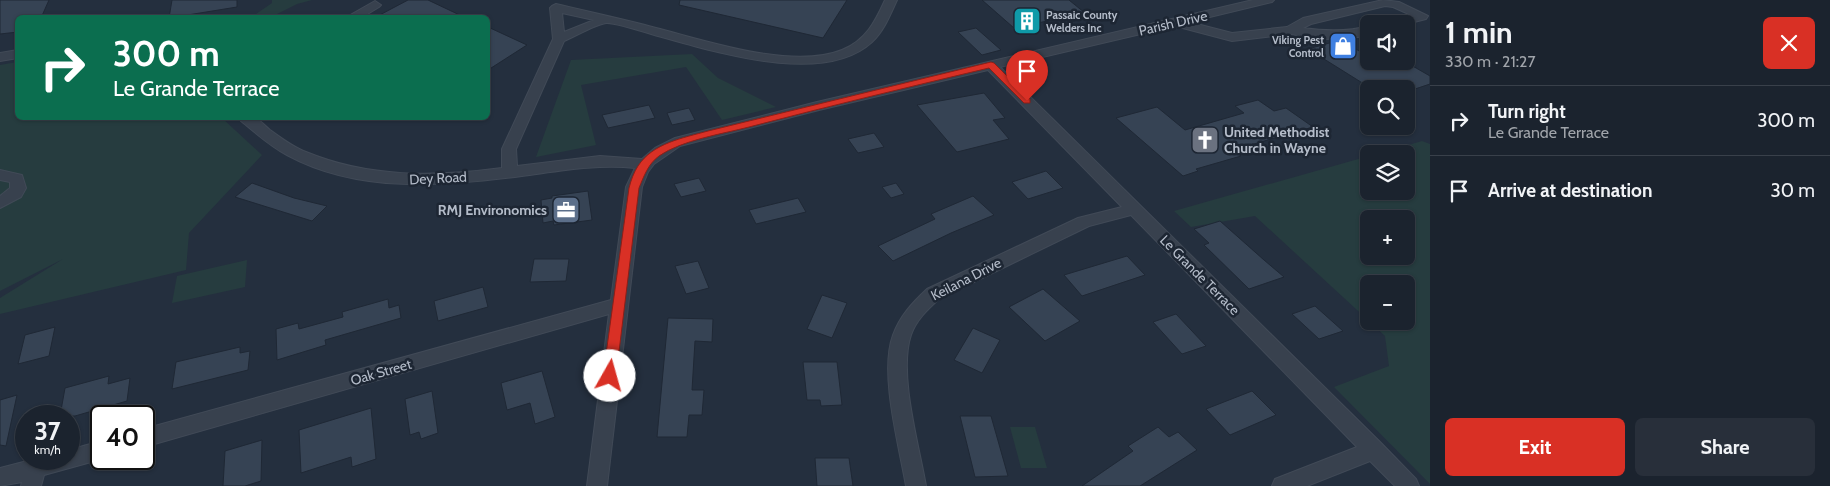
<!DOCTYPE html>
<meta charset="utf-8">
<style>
body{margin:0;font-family:Cabin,sans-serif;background:#282f3a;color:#f1f3f6;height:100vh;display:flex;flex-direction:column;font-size:19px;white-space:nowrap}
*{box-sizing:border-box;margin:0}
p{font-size:16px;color:#a0a4aa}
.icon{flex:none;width:28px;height:28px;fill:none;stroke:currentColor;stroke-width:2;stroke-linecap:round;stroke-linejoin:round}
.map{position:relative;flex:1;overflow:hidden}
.details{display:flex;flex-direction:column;background:#1b232e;width:400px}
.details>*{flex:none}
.hud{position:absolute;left:15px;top:15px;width:475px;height:105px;border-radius:8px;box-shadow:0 1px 4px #0004,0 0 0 1px #39404a;background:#0b6e4f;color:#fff;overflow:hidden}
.fabs{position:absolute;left:1360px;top:15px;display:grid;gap:10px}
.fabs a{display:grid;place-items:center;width:55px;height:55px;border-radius:8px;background:#1b232e;box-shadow:0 1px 4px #0004,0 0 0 1px #39404a;font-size:25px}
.speed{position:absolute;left:15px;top:405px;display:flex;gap:10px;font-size:25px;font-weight:700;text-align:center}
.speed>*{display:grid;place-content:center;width:65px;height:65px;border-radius:50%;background:#1b232e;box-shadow:0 1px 4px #0004,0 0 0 1px #39404a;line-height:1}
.speed small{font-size:12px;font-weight:400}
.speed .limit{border:2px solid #111;border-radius:8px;background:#fff;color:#111}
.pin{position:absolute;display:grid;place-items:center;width:42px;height:42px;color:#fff;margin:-51px -21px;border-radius:50% 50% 50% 0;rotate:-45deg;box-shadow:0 0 5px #0007}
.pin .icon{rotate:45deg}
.me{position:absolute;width:55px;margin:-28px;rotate:7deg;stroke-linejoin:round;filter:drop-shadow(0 0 4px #0008)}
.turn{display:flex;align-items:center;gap:18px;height:105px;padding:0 15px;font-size:22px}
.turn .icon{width:65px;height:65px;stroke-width:2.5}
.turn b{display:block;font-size:35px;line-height:42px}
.round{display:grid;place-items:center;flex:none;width:52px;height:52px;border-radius:8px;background:#282f3a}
.overview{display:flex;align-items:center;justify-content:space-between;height:85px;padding:0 15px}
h1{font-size:30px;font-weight:700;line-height:38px}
.button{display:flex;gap:10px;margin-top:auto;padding:10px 15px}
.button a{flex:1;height:58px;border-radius:8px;background:#d93025;color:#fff;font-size:20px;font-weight:700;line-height:58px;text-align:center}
.button a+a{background:#282f3a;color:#f1f3f6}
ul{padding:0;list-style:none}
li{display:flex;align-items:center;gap:15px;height:70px;padding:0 15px;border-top:1px solid #39404a}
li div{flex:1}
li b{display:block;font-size:19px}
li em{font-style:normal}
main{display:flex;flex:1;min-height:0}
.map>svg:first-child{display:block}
.green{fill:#263c3f;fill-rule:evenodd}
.building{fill:#364354;stroke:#1f2835}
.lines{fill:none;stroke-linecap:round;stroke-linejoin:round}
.minor-casing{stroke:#414a57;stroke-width:2}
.minor{fill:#38414e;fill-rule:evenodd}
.route{fill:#d93025;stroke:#8d1f18}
.labels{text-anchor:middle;stroke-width:5;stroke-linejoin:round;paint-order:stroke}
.far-poi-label{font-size:11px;font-weight:bold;fill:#b4bcc9;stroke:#1d2633;text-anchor:start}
.street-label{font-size:14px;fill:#b4bcc9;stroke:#1d2633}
.poi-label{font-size:14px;font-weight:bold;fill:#b4bcc9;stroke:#1d2633;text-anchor:start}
</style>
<main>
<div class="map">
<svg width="1430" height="486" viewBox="0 0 1430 486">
<rect width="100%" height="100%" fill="#242f3e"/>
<g class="green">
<polygon points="272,0 312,0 297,4 271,17 234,17 256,14 272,3"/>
<polygon points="692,54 718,78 776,107 722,120 686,67 581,85 596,145 536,157 571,60"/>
<polygon points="17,62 18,118 222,118 262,155 189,233 186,270 0,314 0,298 63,259 0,291 0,65"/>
<path d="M 1422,141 L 1430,144 L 1430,484 L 1334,387 L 1389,366 L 1385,336 L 1369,321 L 1406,321 L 1406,284 L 1369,284 L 1369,321 L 1255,216 L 1191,227 L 1174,211 L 1369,156 L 1369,191 L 1406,191 L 1406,154 L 1378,154 ZM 1369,219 L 1406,219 L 1406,256 L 1369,256 Z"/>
<polygon points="247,260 245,287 172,303 177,276"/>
<polygon points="1010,427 1035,427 1047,468 1021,468"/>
</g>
<g class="building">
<polygon points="0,0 49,0 41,18 18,18 18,32 0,34"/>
<polygon points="172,0 237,0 237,7 169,18"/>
<polygon points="408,0 428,0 466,18 374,18"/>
<polygon points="680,0 847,0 823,38 679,5"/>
<polygon points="982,0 1069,0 1085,13 1014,28"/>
<polygon points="488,27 527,45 488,70"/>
<polygon points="976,28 1001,50 982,55 958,32"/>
<polygon points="1340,40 1361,52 1369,50 1369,61 1404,61 1430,76 1430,84 1406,92 1406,89 1372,89 1308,49"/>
<polygon points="984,93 1005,118 993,120 1009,139 957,152 917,105"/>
<polygon points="1258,100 1274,111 1286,108 1313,127 1233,150 1241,156 1196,169 1198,171 1183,176 1116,118 1157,107 1185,130 1244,113 1235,106"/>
<polygon points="649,105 655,118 608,128 602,115"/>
<polygon points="689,108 695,120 672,125 667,113"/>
<polygon points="874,133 884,147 858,153 848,139"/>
<polygon points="1046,171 1063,188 1028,199 1012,182"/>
<polygon points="699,178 706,191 681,197 674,184"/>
<polygon points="252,183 294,198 327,206 312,221 235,197"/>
<polygon points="896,183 904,194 891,198 882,187"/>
<polygon points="588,191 592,220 554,225 553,221 543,223 541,200 552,198 552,196"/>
<polygon points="973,196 994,215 951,233 893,261 878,246 935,219 931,214"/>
<polygon points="798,198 806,212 756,224 749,210"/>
<polygon points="1220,221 1264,260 1284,277 1249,289 1204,245 1209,243 1194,229"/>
<polygon points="1127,256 1145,275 1082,296 1064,275"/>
<polygon points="534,259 569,259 566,281 530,282"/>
<polygon points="698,261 709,288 686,294 675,266"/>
<polygon points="483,287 488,307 438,321 434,301"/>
<polygon points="1043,289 1080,321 1045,341 1009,307"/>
<polygon points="822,295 847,303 832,338 807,329"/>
<polygon points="388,299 389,308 399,305 401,318 325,340 326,345 277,360 276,329 298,323 299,329 343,317 342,312"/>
<polygon points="1315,306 1343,331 1319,339 1292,314"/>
<polygon points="1176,314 1206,346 1182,354 1153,322"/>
<polygon points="668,318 713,319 712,342 695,341 692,390 704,390 702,415 689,415 687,437 657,437"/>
<polygon points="55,327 49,356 18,364 25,335"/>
<polygon points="973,328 1000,340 982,373 954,360"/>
<polygon points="240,347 240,353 250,351 248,370 172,389 176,362"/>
<polygon points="803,362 837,362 842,405 821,406 820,400 807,400"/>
<polygon points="542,371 555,417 535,424 530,403 507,410 501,383"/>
<polygon points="109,376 108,384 130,378 127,401 75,416 60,416 65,388"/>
<polygon points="432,391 438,433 421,439 419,432 410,435 405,399"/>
<polygon points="1252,391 1276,415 1230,435 1206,409"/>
<polygon points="17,395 6,446 0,445 0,400"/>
<polygon points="371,408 376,459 352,467 351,457 301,473 299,430"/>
<polygon points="960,416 991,416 1008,476 975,477"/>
<polygon points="1158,427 1169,437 1178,432 1197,450 1140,486 1082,486 1133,451 1128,446"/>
<polygon points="262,440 261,481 245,486 223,486 225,451"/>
<polygon points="815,458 849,458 853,486 817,486"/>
</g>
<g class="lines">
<defs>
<g id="minor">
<path d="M 885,0 L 897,0 C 890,15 884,31 872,42 C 823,87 714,51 658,36 C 648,33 614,22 606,23 C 594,25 576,36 564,41 L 516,149 L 517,166 L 600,156 L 642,159 L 655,148 L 675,138 L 817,102 L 1253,0 L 1274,0 L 1272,2 L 1189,22 L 1232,33 L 1287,27 L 1303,18 L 1383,0 L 1399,2 L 1428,16 L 1426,19 L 1406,24 L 1387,24 L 1389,21 L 1411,15 L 1393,7 L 1385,6 L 1311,24 L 1303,28 C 1325,31 1347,32 1369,26 L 1369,34 L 1358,37 L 1325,39 L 1290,34 L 1232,41 L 1175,26 L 1000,67 L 1381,443 L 1416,479 L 1419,486 L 1395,486 L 1370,461 L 1307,486 L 1272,486 L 1275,479 L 1357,447 L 1131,215 L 1089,226 L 939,299 C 928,309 916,320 911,335 C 898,373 919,445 926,486 L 906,486 C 899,445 879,373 893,335 C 900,316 912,303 927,289 L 1078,218 L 1122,207 L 988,70 L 819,110 L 680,146 L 654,164 L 648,172 L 642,187 L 607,486 L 587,486 L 609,314 L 144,447 L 144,429 L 611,300 L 626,187 L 635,168 C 597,164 560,171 522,176 C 444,186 359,194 287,155 C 270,146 256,133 241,121 L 239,118 C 244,118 251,116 255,118 C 260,120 265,126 270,130 C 281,138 293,147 306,152 C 369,178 435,177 502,168 L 502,149 L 553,39 L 550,8 L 552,6 L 556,4 C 589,12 623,19 656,28 C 707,41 792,70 842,50 C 866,40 875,22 885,0 ZM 562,13 L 594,20 L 564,32 Z"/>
<polygon points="375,1 381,5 379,7 361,18 345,18"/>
<polygon points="18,50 18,58 0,61 0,53"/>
<polygon points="0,170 22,175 26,188 21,197 0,208 0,196 10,188 10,182 0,180"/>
<polygon points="101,441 102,459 44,475 41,486 21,486 22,482 0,486 0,468 35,459 69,459 69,450"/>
</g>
</defs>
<use href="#minor" class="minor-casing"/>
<use href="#minor" class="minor"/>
</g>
<path class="route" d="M 991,62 L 994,63 L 1030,99 L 1030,103 L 1024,103 L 989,68 C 909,87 829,106 749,127 C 722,134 682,140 659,156 C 648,164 644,176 639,188 L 616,376 L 614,380 L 610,381 L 605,380 L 603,376 L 629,188 C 631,180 634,172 638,166 C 653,143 683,138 708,131 Z"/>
<defs>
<symbol id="building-square" viewBox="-11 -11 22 22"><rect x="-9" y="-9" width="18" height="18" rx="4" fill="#0f9aa8" stroke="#1d2633"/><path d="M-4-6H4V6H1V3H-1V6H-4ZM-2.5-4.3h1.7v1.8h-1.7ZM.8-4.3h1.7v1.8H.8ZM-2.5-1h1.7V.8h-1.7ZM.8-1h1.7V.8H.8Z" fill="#fff"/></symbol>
<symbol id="shop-square" viewBox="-11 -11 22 22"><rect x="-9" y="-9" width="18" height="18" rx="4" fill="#3f7fe0" stroke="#1d2633"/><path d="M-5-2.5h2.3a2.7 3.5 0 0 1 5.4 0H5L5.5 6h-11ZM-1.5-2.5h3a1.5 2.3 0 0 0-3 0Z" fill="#fff"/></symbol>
<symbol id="church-square" viewBox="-11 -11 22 22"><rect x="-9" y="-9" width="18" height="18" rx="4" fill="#6b7280" stroke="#1d2633"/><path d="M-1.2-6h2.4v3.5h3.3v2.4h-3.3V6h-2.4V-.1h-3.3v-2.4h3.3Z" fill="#fff"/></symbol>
<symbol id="office-square" viewBox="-11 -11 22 22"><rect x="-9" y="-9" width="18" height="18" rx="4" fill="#5c6f8a" stroke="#1d2633"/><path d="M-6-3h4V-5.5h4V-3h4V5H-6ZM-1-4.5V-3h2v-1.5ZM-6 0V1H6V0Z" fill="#fff"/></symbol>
</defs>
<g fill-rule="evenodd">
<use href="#building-square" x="1011" y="5" width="32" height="32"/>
<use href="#shop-square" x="1327" y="30" width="32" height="32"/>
<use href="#church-square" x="1189" y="124" width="32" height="32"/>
<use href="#office-square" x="550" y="194" width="32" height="32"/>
</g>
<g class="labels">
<g class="far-poi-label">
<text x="1046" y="19">Passaic County<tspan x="1046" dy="13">Welders Inc</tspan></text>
<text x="1324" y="44" text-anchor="end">Viking Pest<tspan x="1324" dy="13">Control</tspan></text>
</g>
<g class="street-label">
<text transform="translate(1173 23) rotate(-13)" y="5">Parish Drive</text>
<text transform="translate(438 178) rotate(-3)" y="5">Dey Road</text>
<text transform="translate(1200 275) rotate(45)" y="5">Le Grande Terrace</text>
<text transform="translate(966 279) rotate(-27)" y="5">Keilana Drive</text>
<text transform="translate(381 372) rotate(-16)" y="5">Oak Street</text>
</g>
<g class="poi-label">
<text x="1224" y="137">United Methodist<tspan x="1224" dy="16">Church in Wayne</tspan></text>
<text x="547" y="215" text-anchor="end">RMJ Environomics</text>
</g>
</g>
</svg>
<div class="fabs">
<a><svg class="icon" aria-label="sound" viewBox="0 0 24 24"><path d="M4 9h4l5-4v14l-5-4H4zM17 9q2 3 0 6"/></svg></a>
<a><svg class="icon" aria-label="search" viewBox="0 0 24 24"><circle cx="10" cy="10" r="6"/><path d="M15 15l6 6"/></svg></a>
<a><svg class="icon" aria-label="layers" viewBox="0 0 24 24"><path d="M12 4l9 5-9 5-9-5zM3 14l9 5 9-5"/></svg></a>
<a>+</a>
<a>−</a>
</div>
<div class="speed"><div>37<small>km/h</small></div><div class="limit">40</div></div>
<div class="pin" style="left:1027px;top:101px;background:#d93025"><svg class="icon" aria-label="arrive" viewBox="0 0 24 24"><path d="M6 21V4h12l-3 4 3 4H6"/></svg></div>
<svg class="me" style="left:610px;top:376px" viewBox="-20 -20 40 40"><circle r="19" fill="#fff"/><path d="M0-13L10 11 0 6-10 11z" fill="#d93025"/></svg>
<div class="hud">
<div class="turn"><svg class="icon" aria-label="right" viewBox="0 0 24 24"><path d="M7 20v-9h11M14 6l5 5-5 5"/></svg><div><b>300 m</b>Le Grande Terrace</div></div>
</div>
</div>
<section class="details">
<div class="overview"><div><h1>1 min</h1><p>330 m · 21:27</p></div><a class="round" style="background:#d93025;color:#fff"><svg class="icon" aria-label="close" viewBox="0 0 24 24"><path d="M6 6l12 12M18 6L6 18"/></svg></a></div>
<ul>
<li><svg class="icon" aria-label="right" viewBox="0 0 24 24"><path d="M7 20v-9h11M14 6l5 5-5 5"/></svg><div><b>Turn right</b><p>Le Grande Terrace</p></div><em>300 m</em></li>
<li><svg class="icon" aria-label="arrive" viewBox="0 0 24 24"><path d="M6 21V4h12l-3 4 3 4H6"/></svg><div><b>Arrive at destination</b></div><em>30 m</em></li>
</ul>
<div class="button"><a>Exit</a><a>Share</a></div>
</section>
</main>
